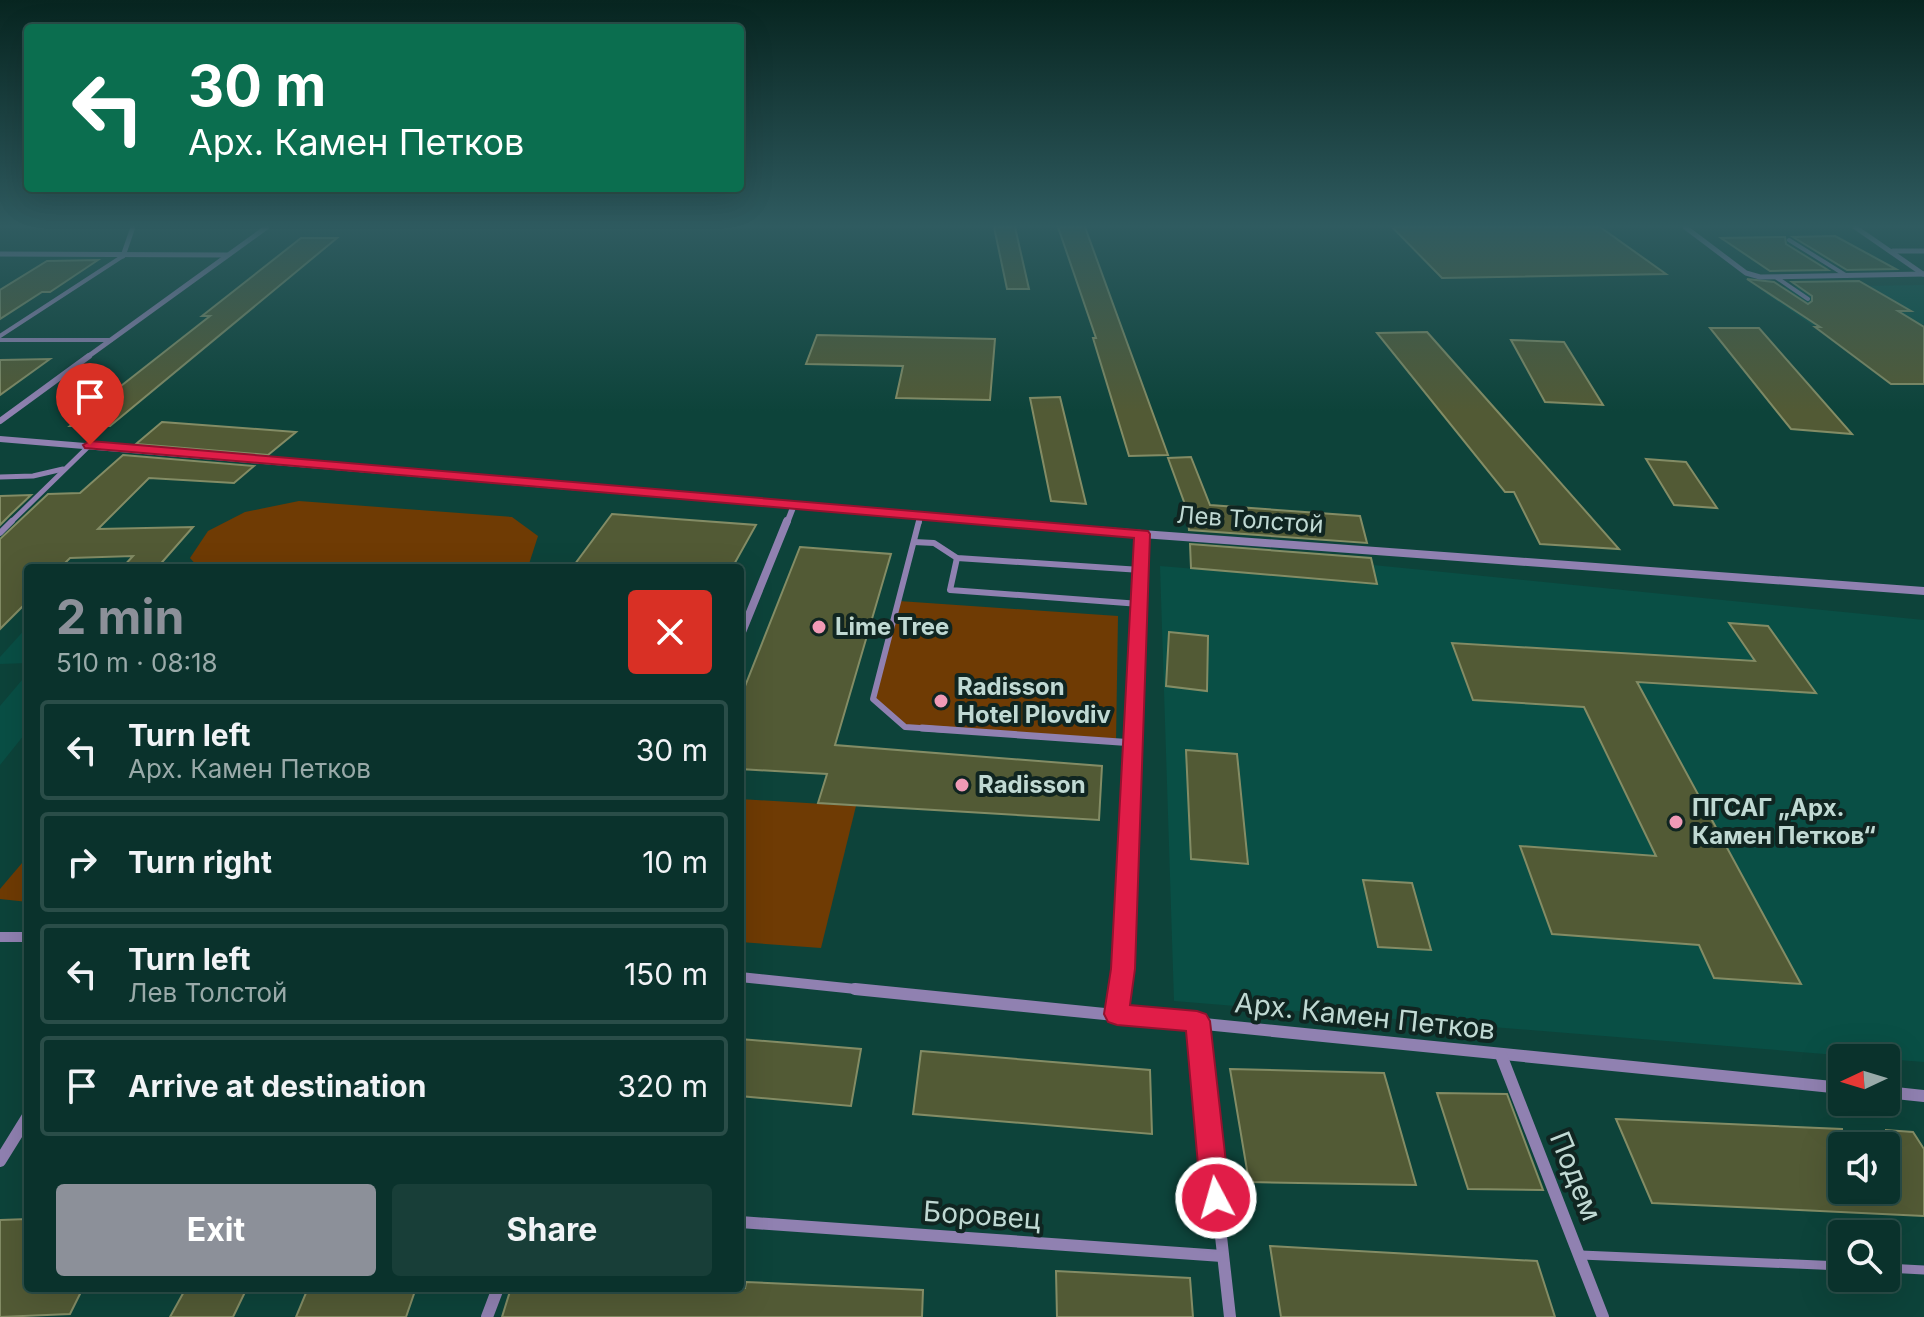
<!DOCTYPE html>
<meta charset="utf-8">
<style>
body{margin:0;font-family:Inter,sans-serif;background:#183e38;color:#f1f3f6;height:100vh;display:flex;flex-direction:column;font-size:30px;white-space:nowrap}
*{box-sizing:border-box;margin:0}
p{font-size:26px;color:#99aaa9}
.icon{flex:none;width:44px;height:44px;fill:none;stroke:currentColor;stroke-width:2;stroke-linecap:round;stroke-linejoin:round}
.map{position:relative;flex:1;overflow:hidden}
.side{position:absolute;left:24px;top:564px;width:720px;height:728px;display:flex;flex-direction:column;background:#0a322c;border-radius:8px;box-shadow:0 8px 32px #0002,0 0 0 2px #2a4d48}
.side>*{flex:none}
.banner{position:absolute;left:24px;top:24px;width:720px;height:168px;border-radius:8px;box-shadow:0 8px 32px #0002,0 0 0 2px #2a4d48;background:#0b6e4f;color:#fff;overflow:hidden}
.needle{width:52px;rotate:266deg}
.buttons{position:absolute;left:1828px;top:1044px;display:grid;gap:16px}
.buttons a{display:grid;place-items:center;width:72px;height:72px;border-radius:8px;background:#0a322c;box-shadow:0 8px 32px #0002,0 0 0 2px #2a4d48;font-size:40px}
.pin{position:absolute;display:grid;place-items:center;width:68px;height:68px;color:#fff;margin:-82px -34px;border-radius:50% 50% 50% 0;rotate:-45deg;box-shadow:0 0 8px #0007}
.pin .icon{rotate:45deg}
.me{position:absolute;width:88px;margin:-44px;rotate:354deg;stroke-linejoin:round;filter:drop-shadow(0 0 6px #0008)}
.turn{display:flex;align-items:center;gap:28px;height:168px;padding:0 32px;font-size:36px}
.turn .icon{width:104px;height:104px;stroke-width:2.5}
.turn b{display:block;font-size:56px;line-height:68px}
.round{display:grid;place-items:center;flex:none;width:84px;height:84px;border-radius:8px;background:#183e38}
.overview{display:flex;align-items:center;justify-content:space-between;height:136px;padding:0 32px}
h1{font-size:48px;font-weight:700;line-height:60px;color:#8c9099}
.button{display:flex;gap:16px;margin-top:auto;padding:16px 32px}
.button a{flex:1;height:92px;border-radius:8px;background:#8c9099;color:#fff;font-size:32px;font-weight:700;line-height:92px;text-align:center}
.button a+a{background:#183e38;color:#f1f3f6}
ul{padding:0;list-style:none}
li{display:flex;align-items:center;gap:24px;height:100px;margin:0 16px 12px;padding:0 16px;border:4px solid #2a4d48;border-radius:8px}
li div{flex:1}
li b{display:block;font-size:30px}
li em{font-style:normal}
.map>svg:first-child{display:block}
.built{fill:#094f45}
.green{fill:#6f3b04}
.building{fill:#525a35;stroke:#838c65;stroke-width:2}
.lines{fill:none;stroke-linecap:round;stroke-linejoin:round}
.service-far4{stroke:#9081b1;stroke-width:4}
.service-far3{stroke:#9081b1;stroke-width:5}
.service-far2{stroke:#9081b1;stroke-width:6}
.service-far1{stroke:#9081b1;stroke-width:7}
.service{stroke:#9081b1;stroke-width:9}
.minor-far4{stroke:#9081b1;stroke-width:5}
.minor-far3{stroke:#9081b1;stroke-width:6}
.minor-far2{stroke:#9081b1;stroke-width:8}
.minor-far1{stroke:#9081b1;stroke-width:10}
.minor{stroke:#9081b1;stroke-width:12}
.tertiary{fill:#9081b1;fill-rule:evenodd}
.route{fill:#e11d48;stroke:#92132f;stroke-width:2}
.poi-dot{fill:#f09ab6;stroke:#102521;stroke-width:3}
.labels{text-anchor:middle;stroke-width:8;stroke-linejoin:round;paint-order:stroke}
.street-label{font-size:24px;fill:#c0d9d3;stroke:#102521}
.poi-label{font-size:24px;font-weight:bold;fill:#c0d9d3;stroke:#102521;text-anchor:start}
.near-street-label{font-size:28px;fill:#c0d9d3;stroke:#102521}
</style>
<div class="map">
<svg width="1924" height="1317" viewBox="0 0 1924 1317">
<rect width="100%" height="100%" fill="#0d433a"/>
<g class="built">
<polygon points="1924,285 1924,324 1812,325 1765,293 1790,292 1782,287"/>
<polygon points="1373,565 1924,620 1924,1062 1174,1001 1160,566 1377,584"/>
<polygon points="28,626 28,663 0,664 0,657"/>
<polygon points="28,673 28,730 0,765 0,706"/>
</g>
<g class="green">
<polygon points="299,501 512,517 538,536 529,564 522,568 199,568 190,558 208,531 245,512"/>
<polygon points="899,601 1118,616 1116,742 905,727 873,699"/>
<polygon points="740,799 856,806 821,948 740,942"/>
<polygon points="28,856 28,902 0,899 0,889"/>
</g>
<g class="building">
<polygon points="994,227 1015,227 1029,289 1007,289"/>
<polygon points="1058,227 1085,227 1168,455 1129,456 1093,338 1096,338"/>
<polygon points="1392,227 1600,227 1666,274 1442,278"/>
<polygon points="1835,236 1896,269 1847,270 1793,237"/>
<polygon points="1785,237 1786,244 1828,270 1770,271 1721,238"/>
<polygon points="301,238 337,238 110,426 70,426 210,316 202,316"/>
<polygon points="98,260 50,292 42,292 0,319 0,290 47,261"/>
<polygon points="1747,279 1774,282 1808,304 1812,301 1812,296 1792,282 1859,281 1911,311 1898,311 1924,327 1924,384 1891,384 1815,327 1820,327"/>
<polygon points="1710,328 1759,328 1852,434 1791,429"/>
<polygon points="1427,332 1513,429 1619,549 1540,544 1514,492 1505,492 1377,333"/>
<polygon points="817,335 995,339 990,400 896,398 903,366 806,364"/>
<polygon points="1511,340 1564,342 1603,405 1545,402"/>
<polygon points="50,359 0,395 0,360"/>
<polygon points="1060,397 1086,504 1051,501 1030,398"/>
<polygon points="162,422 296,432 268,455 136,444"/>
<polygon points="123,455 254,466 234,483 149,478 98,529 193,527 157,568 122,568 133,556 70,558 60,568 28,568 28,601 0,629 0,539 48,494 80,493"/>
<polygon points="1191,457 1210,505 1360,516 1367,543 1189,530 1187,510 1168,458"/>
<polygon points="1646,459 1686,462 1717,508 1674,505"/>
<polygon points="31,495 10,515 0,525 0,496"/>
<polygon points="612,514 676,519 756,525 732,568 572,568"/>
<polygon points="1190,544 1371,558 1377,584 1191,568"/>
<polygon points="800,547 891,554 835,745 1102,766 1099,820 818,803 827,774 740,769 740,699"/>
<polygon points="1729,623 1768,626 1816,693 1637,682 1801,984 1714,978 1699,945 1552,934 1520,846 1656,856 1584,707 1473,700 1452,643 1755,661"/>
<polygon points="1169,632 1208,636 1207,691 1166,686"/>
<polygon points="1186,750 1237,754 1248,864 1191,859"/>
<polygon points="1363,880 1412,883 1431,950 1378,947"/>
<polygon points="740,1039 861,1049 851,1106 740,1096"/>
<polygon points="921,1051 1150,1070 1152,1134 913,1114"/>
<polygon points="1230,1069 1384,1073 1416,1185 1249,1182"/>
<polygon points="1437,1093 1507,1094 1543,1190 1468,1189"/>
<polygon points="1616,1119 1842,1129 1842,1190 1886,1190 1886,1130 1913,1132 1924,1149 1924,1216 1652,1203"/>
<polygon points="28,1219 28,1288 83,1288 70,1314 0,1317 0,1220"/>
<polygon points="1270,1246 1537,1261 1555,1317 1281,1317"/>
<polygon points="1056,1271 1190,1278 1193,1317 1057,1317"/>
<polygon points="746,1282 923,1290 922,1317 502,1317 511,1288 745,1288"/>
<polygon points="186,1288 247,1288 233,1317 170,1317"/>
<polygon points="308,1288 416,1288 406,1317 296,1317"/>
</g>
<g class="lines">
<g class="service-far4">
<polyline points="1789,240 1847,276"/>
<polyline points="1777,278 1808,299"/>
<polyline points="0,336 123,256"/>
<polyline points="0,340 111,340"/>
</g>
<g class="service-far3">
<polyline points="0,477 33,476 63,469"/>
<polyline points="10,523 90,445"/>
<polyline points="919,523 921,515"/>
</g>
<g class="service-far2">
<polyline points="919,521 873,699 905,727 950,730"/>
<polyline points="0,533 12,521"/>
<polyline points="914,542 934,543 957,558 1141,570"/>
<polyline points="957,558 950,590 1140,604"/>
<polyline points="1133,730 1142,534"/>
</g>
<g class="service-far1">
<polyline points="922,728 1134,743"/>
<polyline points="1120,991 1134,728"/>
</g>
<g class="service">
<polyline points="1117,1014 1120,989"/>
<polyline points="1581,1255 1842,1266"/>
<polyline points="1886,1268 1924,1270"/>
</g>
<g class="minor-far4">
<polyline points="1685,227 1746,273 1760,277 1924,274"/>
<polyline points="1855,227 1923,274"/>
<polyline points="1893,251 1924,251"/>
<polyline points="0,254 227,255"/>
<polyline points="123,256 133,227"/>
<polyline points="86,358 267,227"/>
</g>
<g class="minor-far3">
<polyline points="0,421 89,356"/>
<polyline points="787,523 794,505"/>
</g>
<polyline class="minor-far2" points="740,637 787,521"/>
<g class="minor-far1">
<polyline points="0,937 28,937"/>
<polyline points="740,977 875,991"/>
</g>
<g class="minor">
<polyline points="855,989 1842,1088"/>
<polyline points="1197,1021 1230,1317"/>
<polyline points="1501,1055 1603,1317"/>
<polyline points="1886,1092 1924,1096"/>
<polyline points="0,1161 28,1116"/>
<polyline points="740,1222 1222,1256"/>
<polyline points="487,1317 498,1288"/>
</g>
<polygon class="tertiary" points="0,436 1142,530 1924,587 1924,595 1142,538 0,442"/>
</g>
<linearGradient id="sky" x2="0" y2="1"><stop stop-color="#072520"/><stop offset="0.55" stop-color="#2f5b60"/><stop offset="1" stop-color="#2f5b60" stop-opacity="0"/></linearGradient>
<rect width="1924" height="411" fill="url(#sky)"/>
<polygon class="route" points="90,441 1148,531 1150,534 1135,969 1130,1005 1197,1011 1206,1014 1210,1021 1230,1198 1226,1207 1216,1211 1205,1207 1201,1198 1186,1031 1117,1025 1108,1022 1104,1014 1111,969 1134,538 85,448 83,445"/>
<g class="poi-dot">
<circle cx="819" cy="627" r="8"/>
<circle cx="941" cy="701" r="8"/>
<circle cx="962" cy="785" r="8"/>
<circle cx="1676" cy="822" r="8"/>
</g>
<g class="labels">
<g class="street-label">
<text transform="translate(1250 520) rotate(4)" y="8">Лев Толстой</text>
</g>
<g class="poi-label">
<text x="835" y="635">Lime Tree</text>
<text x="957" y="695">Radisson<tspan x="957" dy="28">Hotel Plovdiv</tspan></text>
<text x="978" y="793">Radisson</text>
<text x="1692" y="816">ПГСАГ „Арх.<tspan x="1692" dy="28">Камен Петков“</tspan></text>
</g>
<g class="near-street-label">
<text transform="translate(1365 1016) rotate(6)" y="10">Арх. Камен Петков</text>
<text transform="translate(1576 1176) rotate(68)" y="10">Подем</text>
<text transform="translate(982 1215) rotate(4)" y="10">Боровец</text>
</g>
</g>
</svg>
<div class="buttons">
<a><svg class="needle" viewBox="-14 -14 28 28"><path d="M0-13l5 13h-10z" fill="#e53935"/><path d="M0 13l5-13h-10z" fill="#99aaa9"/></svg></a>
<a><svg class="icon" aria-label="sound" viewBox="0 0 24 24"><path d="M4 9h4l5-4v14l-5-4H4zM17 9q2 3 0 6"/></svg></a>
<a><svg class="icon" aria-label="search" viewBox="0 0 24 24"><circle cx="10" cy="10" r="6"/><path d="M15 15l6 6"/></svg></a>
</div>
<div class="pin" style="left:90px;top:445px;background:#d93025"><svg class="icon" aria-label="arrive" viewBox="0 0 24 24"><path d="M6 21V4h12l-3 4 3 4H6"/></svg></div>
<svg class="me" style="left:1216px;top:1198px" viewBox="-20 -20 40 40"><circle r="17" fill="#e11d48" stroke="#fff" stroke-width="3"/><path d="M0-11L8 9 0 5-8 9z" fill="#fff"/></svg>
<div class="banner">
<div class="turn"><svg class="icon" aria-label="left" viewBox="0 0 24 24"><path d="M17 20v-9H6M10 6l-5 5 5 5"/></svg><div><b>30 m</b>Арх. Камен Петков</div></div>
</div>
<section class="side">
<div class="overview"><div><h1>2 min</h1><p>510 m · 08:18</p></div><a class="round" style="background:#d93025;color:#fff"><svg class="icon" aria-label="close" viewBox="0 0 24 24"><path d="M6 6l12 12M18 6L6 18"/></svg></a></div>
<ul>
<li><svg class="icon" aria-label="left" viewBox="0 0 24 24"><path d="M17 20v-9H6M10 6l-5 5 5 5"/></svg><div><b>Turn left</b><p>Арх. Камен Петков</p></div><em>30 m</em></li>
<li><svg class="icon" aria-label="right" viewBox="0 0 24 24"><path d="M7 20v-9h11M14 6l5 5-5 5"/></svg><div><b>Turn right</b></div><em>10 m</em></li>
<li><svg class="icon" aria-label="left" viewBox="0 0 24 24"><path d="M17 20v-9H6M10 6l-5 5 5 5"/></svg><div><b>Turn left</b><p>Лев Толстой</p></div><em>150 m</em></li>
<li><svg class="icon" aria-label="arrive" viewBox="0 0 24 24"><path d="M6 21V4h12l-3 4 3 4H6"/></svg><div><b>Arrive at destination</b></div><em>320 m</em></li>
</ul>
<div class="button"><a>Exit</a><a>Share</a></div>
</section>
</div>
